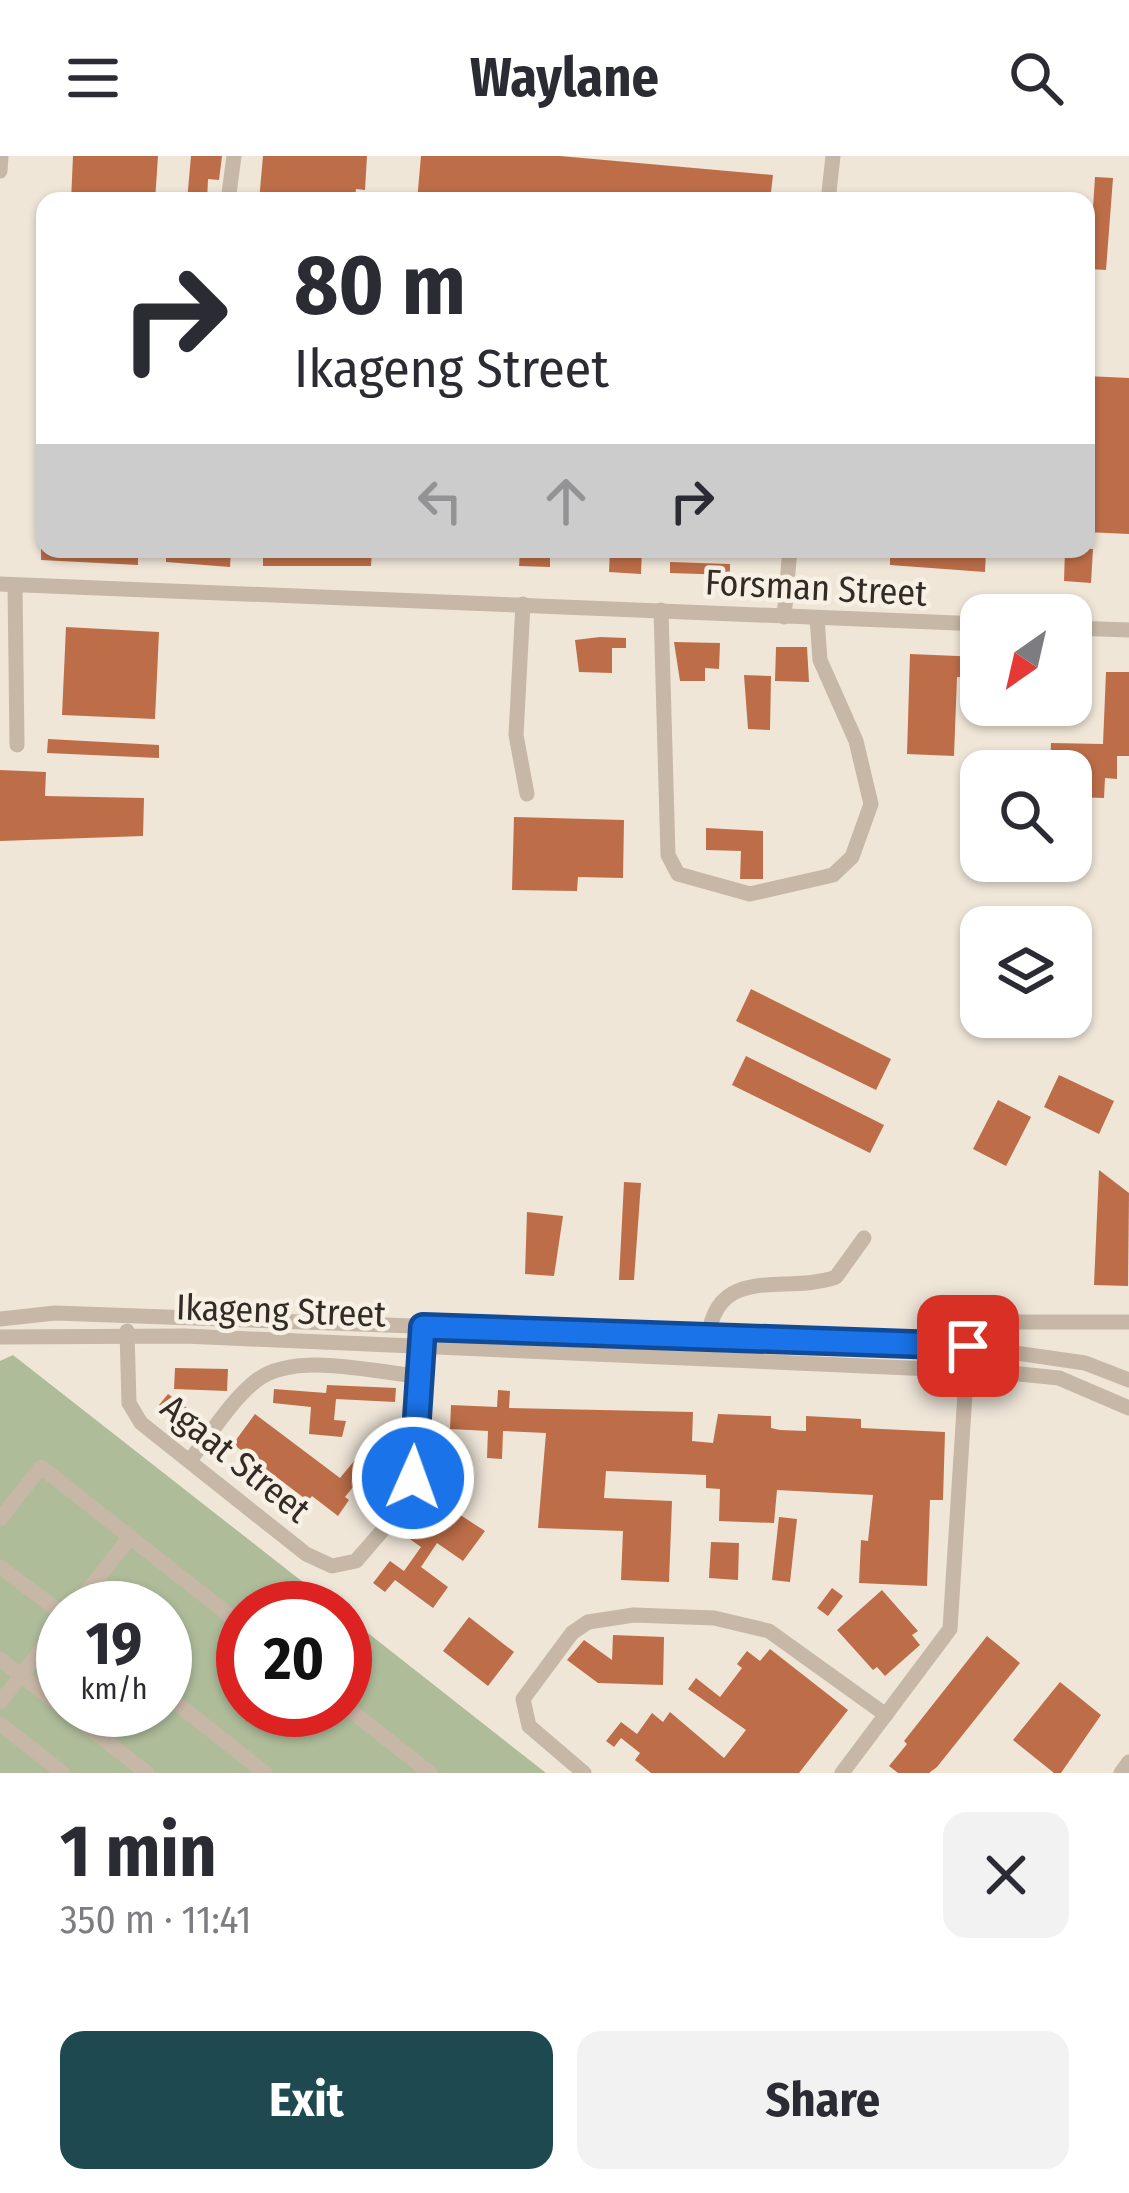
<!DOCTYPE html>
<meta charset="utf-8">
<style>
body{margin:0;font-family:"Fira Sans Condensed",sans-serif;background:#f2f2f3;color:#2b2b33;height:100vh;display:flex;flex-direction:column;font-size:45px;white-space:nowrap}
*{box-sizing:border-box;margin:0}
p{font-size:39px;color:#7c7c81}
.icon{flex:none;width:66px;height:66px;fill:none;stroke:currentColor;stroke-width:2;stroke-linecap:round;stroke-linejoin:round}
.map{position:relative;height:1617px;overflow:hidden}
.side{display:flex;flex-direction:column;background:#fff;flex:1}
.side>*{flex:none}
.banner{position:absolute;left:36px;top:36px;width:1059px;height:366px;border-radius:24px;box-shadow:0 3px 9px #0004;background:#fff;color:#2b2b33;overflow:hidden}
.needle{width:78px;rotate:214deg}
.tools{position:absolute;left:960px;top:438px;display:grid;gap:24px}
.tools a{display:grid;place-items:center;width:132px;height:132px;border-radius:24px;background:#fff;box-shadow:0 3px 9px #0004;font-size:60px}
.speed{position:absolute;left:36px;top:1425px;display:flex;gap:24px;font-size:60px;font-weight:700;text-align:center}
.speed>*{display:grid;place-content:center;width:156px;height:156px;border-radius:50%;background:#fff;box-shadow:0 3px 9px #0004;line-height:1}
.speed small{font-size:30px;font-weight:400}
.speed .limit{border:18px solid #d22;background:#fff;color:#111}
.pin{position:absolute;display:grid;place-items:center;width:102px;height:102px;color:#fff;margin:-51px;border-radius:24px;box-shadow:0 6px 18px #0006}
.me{position:absolute;width:132px;margin:-66px;rotate:2deg;stroke-linejoin:round;filter:drop-shadow(0 0 9px #0008)}
.turn{display:flex;align-items:center;gap:42px;height:252px;padding:0 60px;font-size:54px}
.turn .icon{width:156px;height:156px;stroke-width:2.5}
.turn b{display:block;font-size:84px;line-height:102px}
.lanes{display:flex;align-items:center;height:114px;padding:0 60px;background:#0003;justify-content:center;gap:60px;direction:ltr}
.lanes .off{opacity:.35}
.round{display:grid;place-items:center;flex:none;width:126px;height:126px;border-radius:24px;background:#f2f2f3}
.overview{display:flex;align-items:center;justify-content:space-between;height:204px;padding:0 60px}
h1{font-size:72px;font-weight:700;line-height:90px}
.button{display:flex;gap:24px;margin-top:auto;padding:24px 60px}
.button a{flex:1;height:138px;border-radius:24px;background:#1f4950;color:#fff;font-size:48px;font-weight:700;line-height:138px;text-align:center}
.button a+a{background:#f2f2f3;color:#2b2b33}
header{display:flex;justify-content:space-between;align-items:center;height:156px;padding:0 60px;background:#fff;font-size:54px;font-weight:700}
.map>svg:first-child{display:block}
.green{fill:#aebc9a;fill-rule:evenodd}
.building{fill:#bd6e48}
.lines{fill:none;stroke-linecap:round;stroke-linejoin:round}
.minor{stroke:#c6b7a6;stroke-width:15}
.route-casing{stroke:#114b97;stroke-width:30}
.route{stroke:#1a73e8;stroke-width:21}
.labels{text-anchor:middle;stroke-width:9;stroke-linejoin:round;paint-order:stroke}
.street-label{font-size:36px;fill:#322b26;stroke:#f7f0e4}
</style>
<header><svg class="icon" aria-label="menu" viewBox="0 0 24 24"><path d="M4 6h16M4 12h16M4 18h16"/></svg>Waylane<svg class="icon" aria-label="search" viewBox="0 0 24 24"><circle cx="10" cy="10" r="6"/><path d="M15 15l6 6"/></svg></header>
<div class="map">
<svg width="1129" height="1617" viewBox="0 0 1129 1617">
<rect width="100%" height="100%" fill="#efe6d8"/>
<path class="green" d="M 13,1199 L 336,1452 L 243,1452 L 243,1554 L 345,1554 L 345,1459 L 546,1617 L 0,1617 L 0,1205 ZM 63,1452 L 165,1452 L 165,1554 L 63,1554 Z"/>
<g class="building">
<polygon points="73,0 158,0 155,45 71,45"/>
<polygon points="191,0 222,0 219,24 208,23 207,45 187,45"/>
<polygon points="263,0 367,0 365,34 356,33 355,45 259,45"/>
<polygon points="421,0 560,0 773,19 770,45 514,45 479,38 478,45 417,45"/>
<polygon points="1095,21 1113,22 1106,114 1089,113"/>
<polygon points="1086,220 1129,222 1129,378 1086,376"/>
<polygon points="41,393 138,393 138,409 41,404"/>
<polygon points="166,393 231,393 230,411 166,406"/>
<polygon points="263,393 372,393 371,410 263,410"/>
<polygon points="520,393 550,393 550,411 519,410"/>
<polygon points="610,393 642,393 641,418 609,416"/>
<polygon points="890,393 986,394 985,416 890,409"/>
<polygon points="1065,393 1093,393 1091,427 1064,425"/>
<polygon points="670,406 730,408 730,419 670,417"/>
<polygon points="66,471 159,476 155,563 62,559"/>
<polygon points="600,481 626,482 626,492 612,492 612,517 579,516 575,484"/>
<polygon points="674,486 720,487 719,513 705,512 705,525 680,525"/>
<polygon points="776,491 807,491 809,526 775,525"/>
<polygon points="910,498 981,501 981,522 957,521 954,600 907,598"/>
<polygon points="1106,516 1129,516 1129,600 1117,600 1117,623 1105,622 1104,642 1071,641 1071,615 1050,615 1051,587 1103,588"/>
<polygon points="744,519 771,520 770,574 748,573"/>
<polygon points="48,583 159,589 159,602 47,597"/>
<polygon points="0,614 46,616 45,640 144,642 143,680 0,685"/>
<polygon points="514,661 624,664 623,722 578,721 577,735 512,734"/>
<polygon points="706,672 763,675 763,723 740,723 741,695 706,694"/>
<polygon points="751,833 891,903 876,934 736,865"/>
<polygon points="746,900 884,969 870,997 732,929"/>
<polygon points="1059,919 1114,945 1099,978 1044,951"/>
<polygon points="998,944 1031,961 1006,1010 973,993"/>
<polygon points="1099,1014 1129,1037 1128,1130 1094,1129"/>
<polygon points="624,1026 641,1027 634,1124 619,1124"/>
<polygon points="527,1056 563,1060 554,1120 525,1118"/>
<polygon points="175,1212 228,1213 227,1235 174,1233"/>
<polygon points="327,1229 396,1232 395,1246 336,1243 334,1264 346,1265 342,1281 309,1278 311,1251 273,1247 274,1233 326,1237"/>
<polygon points="498,1234 510,1235 509,1252 693,1256 692,1285 713,1287 718,1258 771,1260 771,1272 780,1274 806,1275 806,1260 861,1263 861,1272 945,1276 943,1344 930,1344 927,1430 859,1427 861,1384 868,1385 873,1339 777,1334 774,1367 719,1365 720,1333 706,1332 706,1319 606,1315 604,1342 672,1345 669,1426 621,1424 623,1375 538,1372 546,1277 503,1275 502,1303 487,1302 488,1275 450,1273 451,1249 497,1251"/>
<polygon points="168,1238 198,1260 189,1271 159,1249"/>
<polygon points="255,1258 340,1322 369,1287 381,1296 345,1341 349,1344 338,1360 312,1340 308,1345 233,1288"/>
<polygon points="434,1342 485,1375 463,1405 437,1387 421,1411 448,1431 433,1452 395,1424 385,1436 373,1427 390,1405 404,1415 421,1391 407,1381"/>
<polygon points="779,1361 797,1363 790,1426 772,1424"/>
<polygon points="711,1386 739,1387 738,1424 709,1422"/>
<polygon points="832,1432 843,1440 828,1460 817,1452"/>
<polygon points="882,1434 918,1475 912,1479 920,1489 885,1520 877,1511 873,1514 837,1474"/>
<polygon points="469,1461 514,1496 488,1530 443,1495"/>
<polygon points="613,1479 664,1481 663,1529 598,1527 567,1504 584,1484 612,1504"/>
<polygon points="987,1480 1020,1507 937,1611 929,1617 898,1617 889,1610 907,1588 904,1585"/>
<polygon points="770,1493 848,1554 799,1617 651,1617 635,1604 640,1597 621,1582 614,1591 606,1585 621,1566 637,1578 652,1557 663,1566 670,1556 724,1602 746,1574 688,1533 696,1522 720,1541 742,1512 737,1508 747,1495 760,1505"/>
<polygon points="1060,1526 1101,1559 1061,1617 1054,1617 1013,1584"/>
</g>
<g class="lines">
<g class="minor">
<polyline points="0,15 1,0"/>
<polyline points="228,45 234,0"/>
<polyline points="828,45 833,0"/>
<polyline points="0,428 981,468"/>
<polyline points="15,429 17,589"/>
<polyline points="523,448 516,579 527,638"/>
<polyline points="661,454 668,699 678,718 750,738 833,719 852,701 871,648 856,585 820,504 817,462"/>
<polyline points="784,461 790,393"/>
<polyline points="1071,472 1129,474"/>
<polyline points="0,1163 55,1157 968,1190 1085,1207 1129,1224"/>
<polyline points="127,1175 129,1247 141,1267 306,1398 332,1410 356,1405 407,1346 422,1180"/>
<polyline points="0,1181 185,1180 1000,1216 1059,1222 1129,1252"/>
<path d="M 707,1193 C 711,1103 784,1140 836,1121 L 864,1082"/>
<path d="M 190,1304 C 211,1278 231,1244 257,1224 C 295,1195 373,1216 417,1220"/>
<polyline points="0,1363 41,1311 243,1470"/>
<polyline points="0,1411 63,1458"/>
<polyline points="74,1452 130,1381"/>
<polyline points="0,1503 63,1552"/>
<polyline points="165,1538 265,1617"/>
<polyline points="0,1546 63,1466"/>
<polyline points="345,1550 430,1617"/>
<polyline points="66,1554 147,1617"/>
<polyline points="0,1568 63,1617"/>
<polyline points="584,1617 529,1570 523,1543 572,1477 588,1466 634,1459 714,1462 769,1475 886,1559"/>
<polyline points="842,1617 950,1473 968,1190 982,1172 1001,1166 1129,1166"/>
<polyline points="1121,1617 1129,1606"/>
</g>
</g>
<g class="lines">
<defs>
<polyline id="route" points="413,1322 423,1171 968,1190"/>
</defs>
<use href="#route" class="route-casing"/>
<use href="#route" class="route"/>
</g>
<g class="labels">
<g class="street-label">
<text transform="translate(816 431) rotate(3)" y="13">Forsman Street</text>
<text transform="translate(281 1154) rotate(2)" y="13">Ikageng Street</text>
<text transform="translate(236 1302) rotate(39)" y="13">Agaat Street</text>
</g>
</g>
</svg>
<div class="tools">
<a><svg class="needle" viewBox="-14 -14 28 28"><path d="M0-13l5 13h-10z" fill="#e53935"/><path d="M0 13l5-13h-10z" fill="#7c7c81"/></svg></a>
<a><svg class="icon" aria-label="search" viewBox="0 0 24 24"><circle cx="10" cy="10" r="6"/><path d="M15 15l6 6"/></svg></a>
<a><svg class="icon" aria-label="layers" viewBox="0 0 24 24"><path d="M12 4l9 5-9 5-9-5zM3 14l9 5 9-5"/></svg></a>
</div>
<div class="speed"><div>19<small>km/h</small></div><div class="limit">20</div></div>
<div class="pin" style="left:968px;top:1190px;background:#d93025"><svg class="icon" aria-label="arrive" viewBox="0 0 24 24"><path d="M6 21V4h12l-3 4 3 4H6"/></svg></div>
<svg class="me" style="left:413px;top:1322px" viewBox="-20 -20 40 40"><circle r="17" fill="#1a73e8" stroke="#fff" stroke-width="3"/><path d="M0-11L8 9 0 5-8 9z" fill="#fff"/></svg>
<div class="banner">
<div class="turn"><svg class="icon" aria-label="right" viewBox="0 0 24 24"><path d="M7 20v-9h11M14 6l5 5-5 5"/></svg><div><b>80 m</b>Ikageng Street</div></div>
<div class="lanes"><svg class="icon off" aria-label="left" viewBox="0 0 24 24"><path d="M17 20v-9H6M10 6l-5 5 5 5"/></svg><svg class="icon off" aria-label="ahead" viewBox="0 0 24 24"><path d="M12 20V5M6 11l6-6 6 6"/></svg><svg class="icon" aria-label="right" viewBox="0 0 24 24"><path d="M7 20v-9h11M14 6l5 5-5 5"/></svg></div>
</div>
</div>
<section class="side">
<div class="overview"><div><h1>1 min</h1><p>350 m · 11:41</p></div><a class="round"><svg class="icon" aria-label="close" viewBox="0 0 24 24"><path d="M6 6l12 12M18 6L6 18"/></svg></a></div>
<div class="button"><a>Exit</a><a>Share</a></div>
</section>
